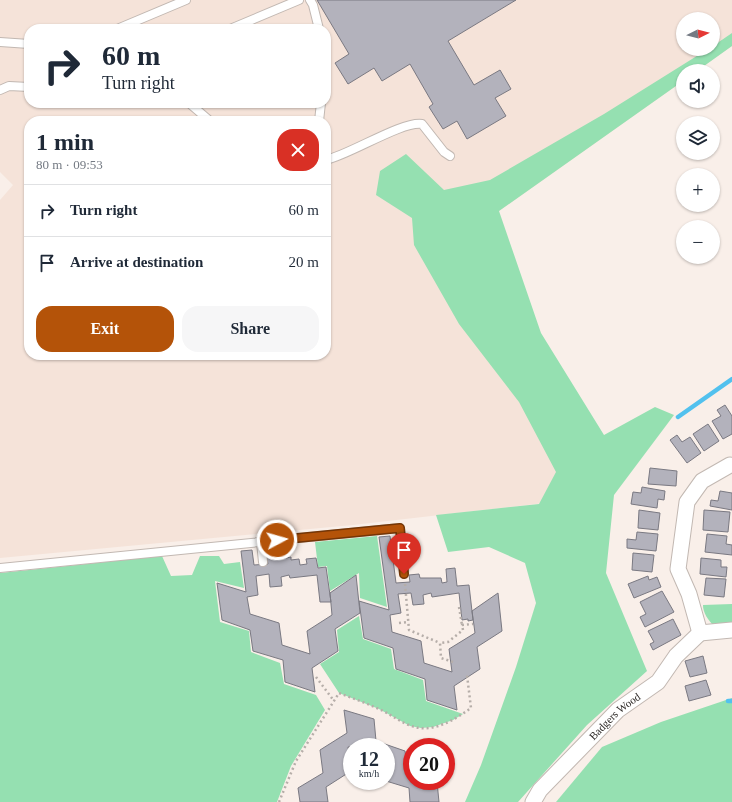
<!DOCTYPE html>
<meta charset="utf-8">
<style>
body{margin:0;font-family:Georgia,serif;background:#f6f6f7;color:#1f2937;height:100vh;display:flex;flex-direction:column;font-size:15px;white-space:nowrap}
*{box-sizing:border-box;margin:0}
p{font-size:13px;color:#747a83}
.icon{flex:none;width:22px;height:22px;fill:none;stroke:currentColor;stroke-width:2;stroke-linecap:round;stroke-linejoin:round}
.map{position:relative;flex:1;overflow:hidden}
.details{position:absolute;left:24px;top:116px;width:307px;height:244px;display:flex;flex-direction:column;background:#fff;border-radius:16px;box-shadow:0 1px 3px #0004}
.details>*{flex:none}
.top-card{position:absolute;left:24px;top:24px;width:307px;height:84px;border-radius:16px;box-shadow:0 1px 3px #0004;background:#fff;color:#1f2937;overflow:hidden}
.needle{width:26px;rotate:84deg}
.controls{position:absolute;left:676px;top:12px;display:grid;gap:8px}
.controls a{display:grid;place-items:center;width:44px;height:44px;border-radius:50%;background:#fff;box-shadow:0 1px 3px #0004;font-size:20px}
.speed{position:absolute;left:343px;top:738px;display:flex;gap:8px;font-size:20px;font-weight:700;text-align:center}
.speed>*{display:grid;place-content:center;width:52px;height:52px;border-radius:50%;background:#fff;box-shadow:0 1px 3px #0004;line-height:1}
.speed small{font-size:10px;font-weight:400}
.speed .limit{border:6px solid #d22;background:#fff;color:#111}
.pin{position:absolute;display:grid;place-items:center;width:34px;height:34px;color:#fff;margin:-41px -17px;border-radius:50% 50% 50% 0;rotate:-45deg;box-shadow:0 0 4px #0007}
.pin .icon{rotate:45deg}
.me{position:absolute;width:44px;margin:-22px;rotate:84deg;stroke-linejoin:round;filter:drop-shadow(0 0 3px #0008)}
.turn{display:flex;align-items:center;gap:14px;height:84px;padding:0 12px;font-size:18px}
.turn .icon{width:52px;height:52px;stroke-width:2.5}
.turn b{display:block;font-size:28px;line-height:34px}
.round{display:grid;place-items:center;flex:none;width:42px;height:42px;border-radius:16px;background:#f6f6f7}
.summary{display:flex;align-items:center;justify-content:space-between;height:68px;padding:0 12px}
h1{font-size:24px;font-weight:800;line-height:30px}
.action{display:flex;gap:8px;margin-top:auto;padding:8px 12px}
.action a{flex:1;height:46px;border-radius:16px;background:#b45309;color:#fff;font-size:16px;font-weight:800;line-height:46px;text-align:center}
.action a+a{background:#f6f6f7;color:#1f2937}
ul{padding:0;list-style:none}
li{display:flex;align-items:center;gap:12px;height:52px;padding:0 12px;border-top:1px solid #e0e1e3}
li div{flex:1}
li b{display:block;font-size:15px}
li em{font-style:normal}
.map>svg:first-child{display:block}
.built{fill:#f5e3d9;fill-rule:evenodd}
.green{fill:#95e0b1}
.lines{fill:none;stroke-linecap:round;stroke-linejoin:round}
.stream{stroke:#52c1ee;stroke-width:4.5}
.building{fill:#b3b2bc;stroke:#7a7982}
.lane-casing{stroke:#c2b8b2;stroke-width:10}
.street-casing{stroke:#c2b8b2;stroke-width:17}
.path{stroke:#b6aea9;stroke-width:2.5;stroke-dasharray:2 3;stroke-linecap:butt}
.lane{stroke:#fff;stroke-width:8}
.street{stroke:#fff;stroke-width:15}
.route-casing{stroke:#753606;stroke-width:10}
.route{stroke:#b45309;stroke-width:7}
.labels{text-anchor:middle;stroke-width:3.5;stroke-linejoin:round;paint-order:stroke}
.street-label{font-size:11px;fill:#2f2b29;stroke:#f9efe9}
</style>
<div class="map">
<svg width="732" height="802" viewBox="0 0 732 802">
<rect width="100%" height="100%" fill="#f9efe9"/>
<path class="built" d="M 0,0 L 732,0 L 732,46 L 697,71 L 683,71 L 683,81 L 444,250 L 614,495 L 353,525 L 0,558 L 0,200 L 13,185 L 0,172 ZM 683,19 L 713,19 L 713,49 L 683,49 ZM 29,29 L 326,29 L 326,103 L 29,103 ZM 29,121 L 326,121 L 326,355 L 29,355 Z"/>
<g class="green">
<polygon points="732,33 732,46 697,71 683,71 683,81 499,211 541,333 604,435 655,407 674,415 614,495 606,573 647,671 587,725 518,802 465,802 481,765 516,667 536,603 525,563 489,547 448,552 436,515 539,504 556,472 519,402 459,324 414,245 412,218 376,195 380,171 406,154 444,190 490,180 604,114 708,49 713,49 713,46"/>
<polygon points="377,536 387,607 360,598 359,573 330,591 327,566 318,567 315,542"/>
<polygon points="162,556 171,576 192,575 200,556 219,556 224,564 240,562 244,588 215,581 220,622 249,631 251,652 280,663 284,684 316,695 325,710 291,766 277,802 0,802 0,573"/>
<path d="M 732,604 L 732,624 L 714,626 C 708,620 703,613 703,605 Z"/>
<polygon points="359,616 363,639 391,649 394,669 423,680 426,701 463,714 453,720 433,727 421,728 410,726 379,709 339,693 320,664 339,652 337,630"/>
<polygon points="732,698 732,802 556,802 602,747 661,722"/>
</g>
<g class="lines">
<g class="stream">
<polyline points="678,417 732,379"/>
<polyline points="728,701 732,701"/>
</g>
</g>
<g class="building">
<polygon points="317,0 516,0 448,41 474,85 500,70 511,89 495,98 506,116 467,139 457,121 443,129 429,107 433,104 410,64 382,81 374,68 348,84 335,63 349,54"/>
<polygon points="725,405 732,416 732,434 723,439 712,421 721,416 717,410"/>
<polygon points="708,424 719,441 704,451 693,434"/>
<polygon points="677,435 682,442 690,437 701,453 687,463 670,440"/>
<polygon points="650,468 677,471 676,486 648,484"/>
<polygon points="642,487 665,491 664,500 658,499 657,508 631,504 633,492 641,493"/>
<polygon points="720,491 732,493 732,510 710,506 711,500 718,501"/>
<polygon points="639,510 660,513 658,530 638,528"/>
<polygon points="704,510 730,512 728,532 703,530"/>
<polygon points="637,532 658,534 656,551 627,548 627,539 636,540"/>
<polygon points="707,534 727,536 726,544 732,545 732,555 705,552"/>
<polygon points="390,536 396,583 410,582 409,575 419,574 420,578 441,578 442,583 447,582 446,569 455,568 457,586 469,585 473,620 468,621 468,619 462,620 459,593 432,597 431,593 423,595 424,604 413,605 411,593 398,594 401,613 390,615 392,632 421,641 424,663 452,672 449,649 475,633 472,611 498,593 502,631 477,647 480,669 454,686 457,710 427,700 425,679 396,669 393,648 364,638 359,601 389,610 379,537"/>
<polygon points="276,546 278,553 285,552 286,558 291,557 291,560 299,559 300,565 307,564 306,559 316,558 318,568 326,567 331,602 320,602 317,575 290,578 289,575 281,577 282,586 270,587 269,574 256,576 258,595 247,597 250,614 279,623 282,645 310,654 307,631 332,615 330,593 356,575 360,613 335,629 338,651 312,668 315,692 285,682 283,660 253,651 250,630 222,620 217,583 246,592 241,551 252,550 254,565 268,564 265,548"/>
<polygon points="633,553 654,555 652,572 632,570"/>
<polygon points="701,558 721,560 721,567 727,567 726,577 700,574"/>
<polygon points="648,576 649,580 657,577 661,587 634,598 628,584"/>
<polygon points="706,578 726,579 724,597 704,595"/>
<polygon points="662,591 674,612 645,627 640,617 646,614 640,602"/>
<polygon points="673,619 681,635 653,650 650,644 654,642 648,631"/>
<polygon points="703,656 707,673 690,677 685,661"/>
<polygon points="706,680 711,695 689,701 685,686"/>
<polygon points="344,710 374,719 376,741 405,751 408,772 412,773 412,781 437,782 439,802 410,802 409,788 386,781 386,747 348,747 351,771 326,787 328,802 300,802 298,788 323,773 320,750 347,733"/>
</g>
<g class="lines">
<defs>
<g id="lane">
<polyline points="310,0 313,5 319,29"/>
<polyline points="117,29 186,0"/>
<polyline points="230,29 299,0"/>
<polyline points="0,42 29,44"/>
<polyline points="0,90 9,86 29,87"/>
<polyline points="189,103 210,121"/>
<polyline points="319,121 321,103"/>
<path d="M 326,160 C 351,154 402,121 422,124 L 444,152 L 450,156"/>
<polyline points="261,542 263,562"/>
<polyline points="0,568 400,528 404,574"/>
</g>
<g id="street">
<polyline points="730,465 702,481 687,502 678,569 689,594 700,633 732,630"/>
<path id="s1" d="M 533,802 L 540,790 L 618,710 L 658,682 L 676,656 L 700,633"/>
</g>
</defs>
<use href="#lane" class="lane-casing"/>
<use href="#street" class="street-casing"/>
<g class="path">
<polyline points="405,584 409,630 440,643"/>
<polyline points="459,607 462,625"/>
<polyline points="399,623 408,622"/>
<polyline points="453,662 441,658 440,643 448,642 463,630 462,625 473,624"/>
<polyline points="316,677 334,701"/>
<path d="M 279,802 L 296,761 L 339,693 C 352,698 366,703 379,709 C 389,713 398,721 409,725 C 431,735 454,720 471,708 L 467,675"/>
</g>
<use href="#lane" class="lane"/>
<use href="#street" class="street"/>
</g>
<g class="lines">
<defs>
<polyline id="route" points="277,540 400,528 404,574"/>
</defs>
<use href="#route" class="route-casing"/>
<use href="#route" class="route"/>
</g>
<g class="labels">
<g class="street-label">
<text dy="4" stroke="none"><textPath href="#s1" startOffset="119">Badgers Wood</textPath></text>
</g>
</g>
</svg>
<div class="controls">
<a><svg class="needle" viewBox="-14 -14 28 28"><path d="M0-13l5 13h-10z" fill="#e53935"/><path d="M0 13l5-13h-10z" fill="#747a83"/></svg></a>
<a><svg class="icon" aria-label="sound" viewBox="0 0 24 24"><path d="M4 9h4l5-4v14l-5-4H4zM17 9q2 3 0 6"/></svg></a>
<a><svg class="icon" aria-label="layers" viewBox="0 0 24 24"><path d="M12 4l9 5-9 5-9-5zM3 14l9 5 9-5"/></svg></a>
<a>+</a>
<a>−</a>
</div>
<div class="speed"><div>12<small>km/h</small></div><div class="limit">20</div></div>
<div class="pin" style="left:404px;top:574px;background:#d93025"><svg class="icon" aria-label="arrive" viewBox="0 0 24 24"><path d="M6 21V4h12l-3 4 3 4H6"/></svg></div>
<svg class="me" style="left:277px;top:540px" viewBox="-20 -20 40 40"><circle r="17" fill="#b45309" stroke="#fff" stroke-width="3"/><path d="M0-11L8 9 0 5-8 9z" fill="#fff"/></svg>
<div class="top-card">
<div class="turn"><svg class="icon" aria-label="right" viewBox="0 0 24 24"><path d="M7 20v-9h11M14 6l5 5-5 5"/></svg><div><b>60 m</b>Turn right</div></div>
</div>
<section class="details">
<div class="summary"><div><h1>1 min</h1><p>80 m · 09:53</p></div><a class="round" style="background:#d93025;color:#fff"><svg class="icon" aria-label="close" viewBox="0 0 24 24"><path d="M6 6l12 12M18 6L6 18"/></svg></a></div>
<ul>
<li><svg class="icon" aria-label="right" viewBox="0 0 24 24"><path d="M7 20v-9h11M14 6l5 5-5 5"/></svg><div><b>Turn right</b></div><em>60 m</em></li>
<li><svg class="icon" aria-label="arrive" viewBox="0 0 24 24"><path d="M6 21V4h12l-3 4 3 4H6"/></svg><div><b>Arrive at destination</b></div><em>20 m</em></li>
</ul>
<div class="action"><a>Exit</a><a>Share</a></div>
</section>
</div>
